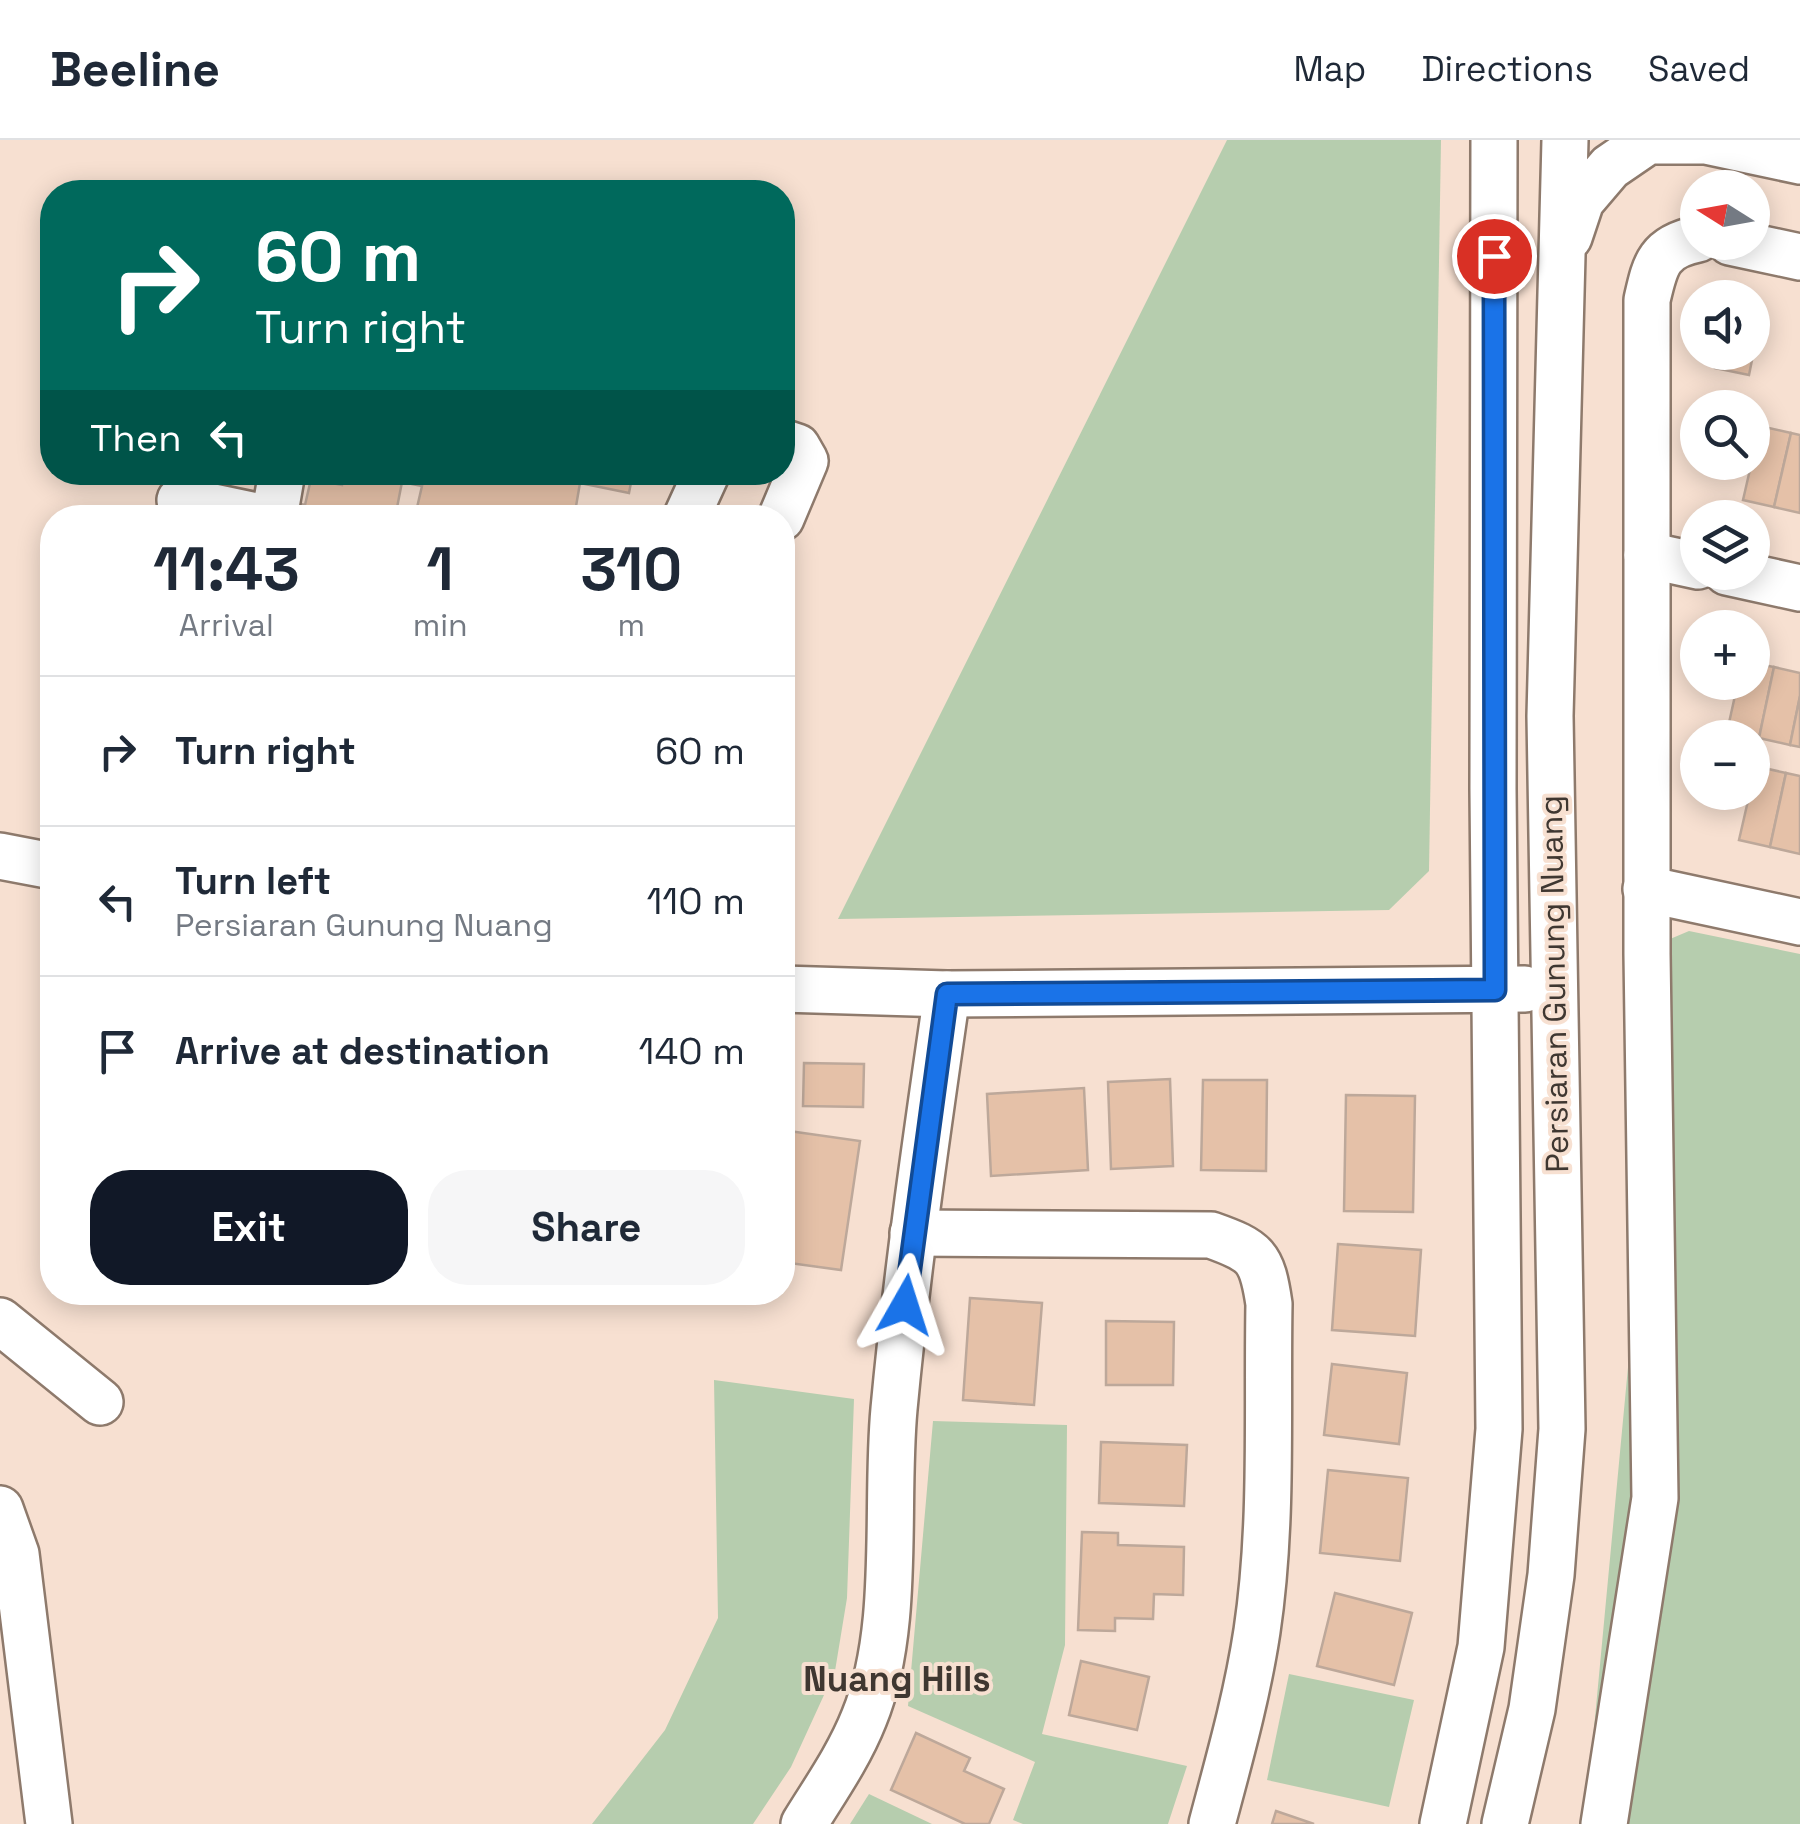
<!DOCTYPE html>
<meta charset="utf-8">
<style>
body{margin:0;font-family:"Space Grotesk",sans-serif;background:#f6f6f7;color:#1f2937;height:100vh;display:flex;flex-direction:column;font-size:38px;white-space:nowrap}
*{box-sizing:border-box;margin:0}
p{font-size:32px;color:#747a83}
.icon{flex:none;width:55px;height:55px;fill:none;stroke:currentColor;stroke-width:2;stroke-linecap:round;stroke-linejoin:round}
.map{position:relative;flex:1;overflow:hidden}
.drawer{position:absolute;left:40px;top:365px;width:755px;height:800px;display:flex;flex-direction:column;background:#fff;border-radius:40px;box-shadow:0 5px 25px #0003}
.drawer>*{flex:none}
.top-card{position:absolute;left:40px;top:40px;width:755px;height:305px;border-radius:40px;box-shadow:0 5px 25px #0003;background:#00695c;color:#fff;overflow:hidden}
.needle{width:65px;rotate:281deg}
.controls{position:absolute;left:1680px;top:30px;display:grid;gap:20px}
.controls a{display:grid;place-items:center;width:90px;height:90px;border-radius:50%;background:#fff;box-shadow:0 5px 25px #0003;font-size:50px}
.pin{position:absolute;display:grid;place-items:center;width:85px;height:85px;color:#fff;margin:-42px;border:5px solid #fff;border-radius:50%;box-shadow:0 2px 10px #0007}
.me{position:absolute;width:110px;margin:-55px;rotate:6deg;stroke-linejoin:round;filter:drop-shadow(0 0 8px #0008)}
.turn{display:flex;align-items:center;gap:35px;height:210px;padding:0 50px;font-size:45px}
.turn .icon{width:130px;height:130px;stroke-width:2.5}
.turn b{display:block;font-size:70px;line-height:85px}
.then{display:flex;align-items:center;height:95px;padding:0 50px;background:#0003;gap:20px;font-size:38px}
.eta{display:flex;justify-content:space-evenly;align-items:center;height:170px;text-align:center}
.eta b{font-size:60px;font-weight:800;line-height:70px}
.primary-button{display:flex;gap:20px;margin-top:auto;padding:20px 50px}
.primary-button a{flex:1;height:115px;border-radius:40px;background:#111827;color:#fff;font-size:40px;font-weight:800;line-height:115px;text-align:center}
.primary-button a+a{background:#f6f6f7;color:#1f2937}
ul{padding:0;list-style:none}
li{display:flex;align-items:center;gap:30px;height:150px;padding:0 50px;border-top:2px solid #e0e1e3}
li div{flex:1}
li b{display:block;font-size:38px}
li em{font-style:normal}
header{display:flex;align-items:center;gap:60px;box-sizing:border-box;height:140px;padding:0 50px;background:#fff;border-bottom:2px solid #e0e1e3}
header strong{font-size:48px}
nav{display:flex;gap:55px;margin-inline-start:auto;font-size:35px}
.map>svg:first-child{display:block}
.green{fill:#b6cdae}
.building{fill:#e5c1a8;stroke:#bda89a;stroke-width:2.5}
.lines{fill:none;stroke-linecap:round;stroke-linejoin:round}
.minor-casing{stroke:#8e7a6c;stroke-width:50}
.minor{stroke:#fff;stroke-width:45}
.route-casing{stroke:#114b97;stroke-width:25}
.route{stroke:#1a73e8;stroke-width:18}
.labels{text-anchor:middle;stroke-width:8;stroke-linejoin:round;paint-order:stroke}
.street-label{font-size:32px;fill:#3f3731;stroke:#f7e0d1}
.neighbourhood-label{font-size:35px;font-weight:bold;fill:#3f3731;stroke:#f7e0d1}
</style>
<header>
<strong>Beeline</strong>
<nav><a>Map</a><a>Directions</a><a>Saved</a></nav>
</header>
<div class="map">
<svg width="1800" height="1684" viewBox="0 0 1800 1684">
<rect width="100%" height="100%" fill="#f7e0d1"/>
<g class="green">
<polygon points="1227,0 1441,0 1429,731 1389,770 838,779"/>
<polygon points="1689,791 1800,814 1800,1684 1585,1684 1630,1206 1630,816"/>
<polygon points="714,1240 854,1259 847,1458 835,1531 791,1627 753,1684 592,1684 665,1590 718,1478"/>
<polygon points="933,1281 1067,1285 1065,1505 1042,1594 1187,1626 1168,1684 1023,1684 1013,1680 1035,1622 908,1566"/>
<polygon points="1289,1534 1414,1560 1389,1667 1267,1640"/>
<polygon points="869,1654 932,1684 850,1684"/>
</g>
<g class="building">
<polygon points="1752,179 1760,180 1749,235 1715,228 1718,212 1752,212"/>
<polygon points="1760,286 1791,293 1774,367 1743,360"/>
<polygon points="1791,293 1800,295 1800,373 1774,367"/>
<polygon points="344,332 633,332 629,353 580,343 574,378 442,378 416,372 422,346 402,342 395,378 290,378 293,362 305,365 311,339 342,345"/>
<polygon points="1752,523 1774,527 1759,598 1727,592 1738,542 1752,542"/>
<polygon points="1774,527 1800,533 1800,556 1790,605 1759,598"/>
<polygon points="1800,556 1800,607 1790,605"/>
<polygon points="1755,626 1786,633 1770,707 1739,700 1750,652 1752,652"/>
<polygon points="1786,633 1800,636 1800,714 1770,707"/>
<polygon points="804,923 864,924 863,967 803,966"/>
<polygon points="1170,939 1173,1026 1111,1029 1108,942"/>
<polygon points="1203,940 1267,940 1266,1031 1201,1030"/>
<polygon points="1084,948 1088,1030 991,1036 987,954"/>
<polygon points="1346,955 1415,956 1413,1072 1344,1071"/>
<polygon points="782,990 860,1001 841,1130 782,1122"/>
<polygon points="1338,1104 1421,1110 1415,1196 1332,1190"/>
<polygon points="970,1158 1042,1163 1034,1265 963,1260"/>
<polygon points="1106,1181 1174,1182 1173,1245 1106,1245"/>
<polygon points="1332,1224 1407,1233 1399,1304 1324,1295"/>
<polygon points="1101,1302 1187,1305 1184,1366 1099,1363"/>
<polygon points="1328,1330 1408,1338 1400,1421 1320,1413"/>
<polygon points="1082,1392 1118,1393 1118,1405 1184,1407 1183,1455 1154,1454 1153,1479 1115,1478 1115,1491 1078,1490"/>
<polygon points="1335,1453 1412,1473 1394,1545 1317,1526"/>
<polygon points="1081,1521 1149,1537 1137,1590 1069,1575"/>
<polygon points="916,1593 970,1618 964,1631 1004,1649 989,1684 965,1684 891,1650"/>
<polygon points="1276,1671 1314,1684 1272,1684"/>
</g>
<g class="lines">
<defs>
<g id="minor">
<polyline points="1569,97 1581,61 1610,27 1648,1 1706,1 1800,21"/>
<polyline points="1730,102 1800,117"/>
<polyline points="180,360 266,378"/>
<polyline points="274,378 282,332"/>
<polyline points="686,378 707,332"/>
<polyline points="781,378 805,321 797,307 782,302"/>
<polyline points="1647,415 1698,426"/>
<polyline points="1727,432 1800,448"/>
<polyline points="0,716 52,726"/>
<polyline points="1646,749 1800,782"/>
<polyline points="782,849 947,854 1525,849"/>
<path d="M 913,1093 L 1211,1095 C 1256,1111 1262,1116 1269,1164 C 1267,1272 1273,1384 1257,1491 C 1247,1557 1229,1620 1212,1684"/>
<polyline points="0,1181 100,1262"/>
<polyline points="0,1369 16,1414 49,1684"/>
<path d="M 804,1684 C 825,1650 849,1616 864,1578 C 901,1488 885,1366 894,1269 C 907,1130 927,992 947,854"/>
<polyline points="1443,1684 1481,1507 1499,1289 1493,649 1494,0"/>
<polyline points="1505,1684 1532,1569 1551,1435 1562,1289 1550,576 1565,0"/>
<path d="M 1604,1684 L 1655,1358 L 1647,814 L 1647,160 C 1655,125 1658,107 1698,99"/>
</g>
</defs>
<use href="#minor" class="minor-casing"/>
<use href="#minor" class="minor"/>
</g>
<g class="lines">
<defs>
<polyline id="route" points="905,1165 947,854 1495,850 1494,116"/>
</defs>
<use href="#route" class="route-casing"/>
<use href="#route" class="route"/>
</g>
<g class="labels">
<g class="street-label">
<text transform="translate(1554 844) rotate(-91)" y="11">Persiaran Gunung Nuang</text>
</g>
<g class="neighbourhood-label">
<text x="897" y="1551">Nuang Hills</text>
</g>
</g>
</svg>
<div class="controls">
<a><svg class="needle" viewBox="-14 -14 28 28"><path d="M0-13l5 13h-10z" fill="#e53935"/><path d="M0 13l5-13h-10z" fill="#747a83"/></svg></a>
<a><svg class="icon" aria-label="sound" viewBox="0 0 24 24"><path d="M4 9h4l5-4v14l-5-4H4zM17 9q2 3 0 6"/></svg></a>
<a><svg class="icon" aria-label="search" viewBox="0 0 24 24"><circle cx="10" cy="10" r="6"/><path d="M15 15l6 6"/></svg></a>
<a><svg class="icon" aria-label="layers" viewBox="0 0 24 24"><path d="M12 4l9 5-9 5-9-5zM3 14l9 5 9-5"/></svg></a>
<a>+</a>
<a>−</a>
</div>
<div class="pin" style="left:1494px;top:116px;background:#d93025"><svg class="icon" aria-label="arrive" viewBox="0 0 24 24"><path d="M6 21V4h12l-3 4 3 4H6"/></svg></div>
<svg class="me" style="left:905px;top:1165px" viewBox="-20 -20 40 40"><path d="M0-17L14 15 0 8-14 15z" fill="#1a73e8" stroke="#fff" stroke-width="4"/></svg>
<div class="top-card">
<div class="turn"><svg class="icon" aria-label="right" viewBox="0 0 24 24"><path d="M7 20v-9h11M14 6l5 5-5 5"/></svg><div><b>60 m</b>Turn right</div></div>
<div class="then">Then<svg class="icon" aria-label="left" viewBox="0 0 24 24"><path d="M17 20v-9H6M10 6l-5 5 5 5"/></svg></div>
</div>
<section class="drawer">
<div class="eta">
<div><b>11:43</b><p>Arrival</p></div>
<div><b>1</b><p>min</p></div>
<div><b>310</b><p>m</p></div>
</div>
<ul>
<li><svg class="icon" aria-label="right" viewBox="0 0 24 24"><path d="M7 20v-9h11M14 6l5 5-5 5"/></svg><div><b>Turn right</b></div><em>60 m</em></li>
<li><svg class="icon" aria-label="left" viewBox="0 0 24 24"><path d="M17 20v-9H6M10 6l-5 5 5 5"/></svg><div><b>Turn left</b><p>Persiaran Gunung Nuang</p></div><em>110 m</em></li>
<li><svg class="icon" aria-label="arrive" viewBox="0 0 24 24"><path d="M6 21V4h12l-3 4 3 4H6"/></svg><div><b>Arrive at destination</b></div><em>140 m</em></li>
</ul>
<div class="primary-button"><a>Exit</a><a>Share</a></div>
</section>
</div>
